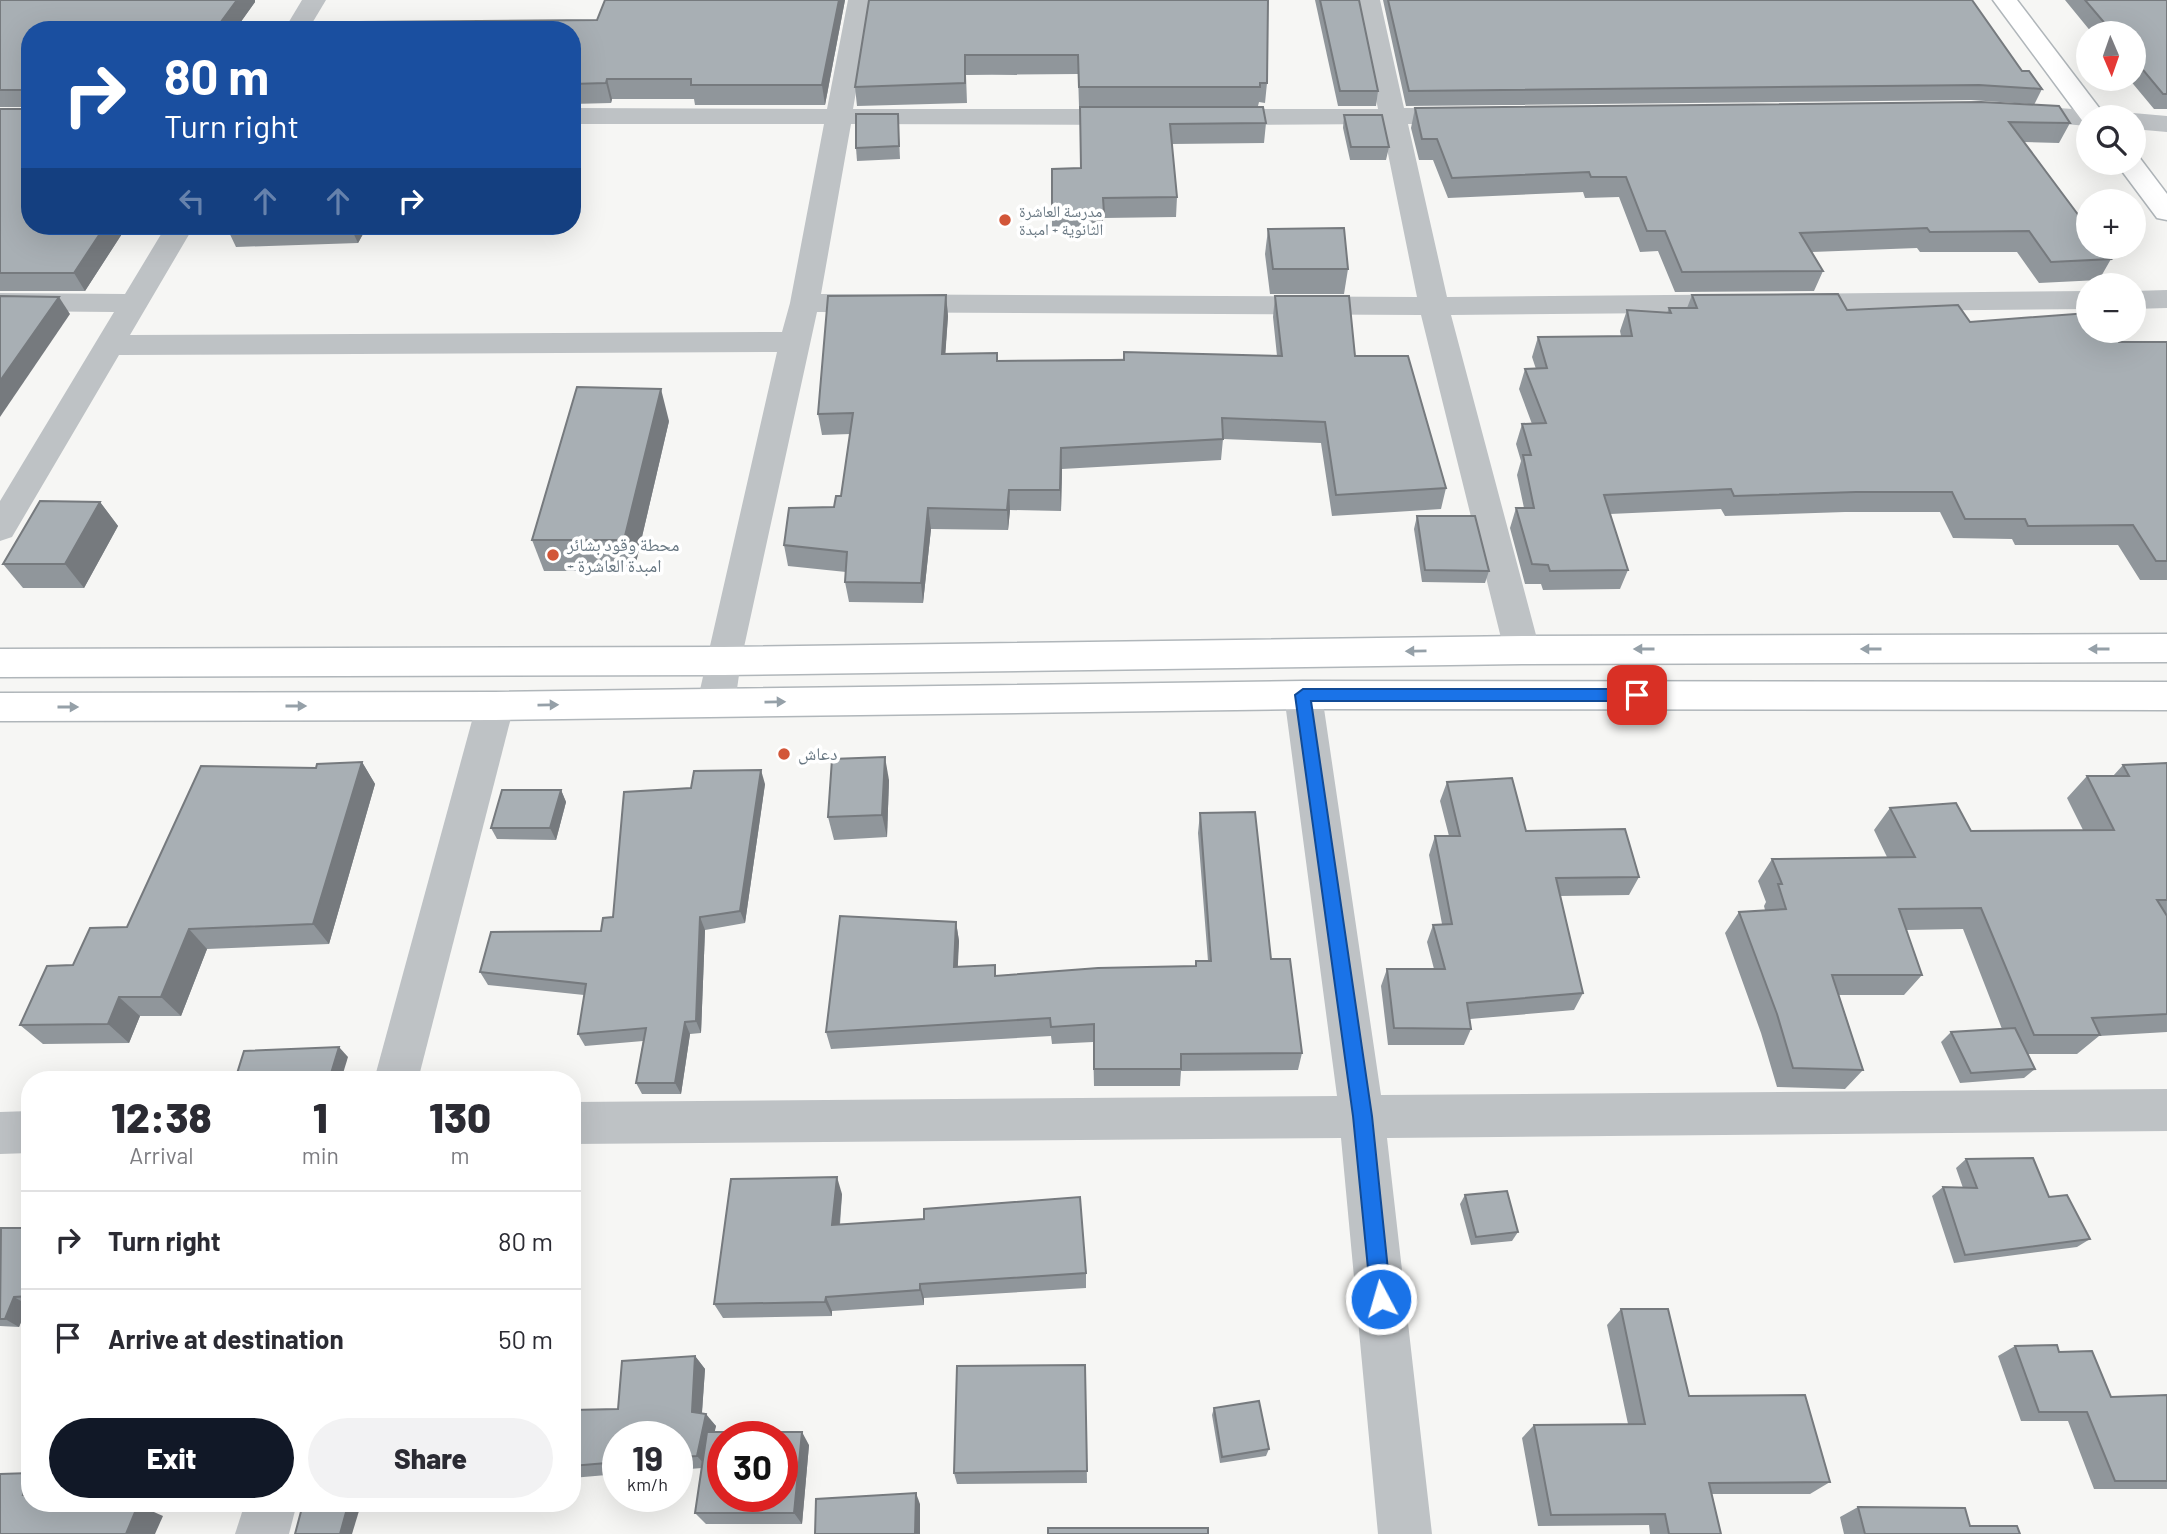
<!DOCTYPE html>
<meta charset="utf-8">
<style>
body{margin:0;font-family:Barlow,"Noto Naskh Arabic",sans-serif;background:#f2f2f3;color:#2b2b33;height:100vh;display:flex;flex-direction:column;font-size:26px;white-space:nowrap}
*{box-sizing:border-box;margin:0}
p{font-size:23px;color:#7c7c81}
.icon{flex:none;width:38px;height:38px;fill:none;stroke:currentColor;stroke-width:2;stroke-linecap:round;stroke-linejoin:round}
.map{position:relative;flex:1;overflow:hidden}
.details{position:absolute;left:21px;top:1071px;width:560px;height:441px;display:flex;flex-direction:column;background:#fff;border-radius:28px;box-shadow:0 7px 28px #0002}
.details>*{flex:none}
.hud{position:absolute;left:21px;top:21px;width:560px;height:214px;border-radius:28px;box-shadow:0 7px 28px #0002;background:#1a4fa0;color:#fff;overflow:hidden}
.needle{width:46px;rotate:178deg}
.tools{position:absolute;left:2076px;top:21px;display:grid;gap:14px}
.tools a{display:grid;place-items:center;width:70px;height:70px;border-radius:50%;background:#fff;box-shadow:0 7px 28px #0002;font-size:35px}
.speed{position:absolute;left:602px;top:1421px;display:flex;gap:14px;font-size:35px;font-weight:700;text-align:center}
.speed>*{display:grid;place-content:center;width:91px;height:91px;border-radius:50%;background:#fff;box-shadow:0 7px 28px #0002;line-height:1}
.speed small{font-size:18px;font-weight:400}
.speed .limit{border:10px solid #d22;background:#fff;color:#111}
.pin{position:absolute;display:grid;place-items:center;width:60px;height:60px;color:#fff;margin:-30px;border-radius:14px;box-shadow:0 4px 10px #0006}
.me{position:absolute;width:77px;margin:-38px;rotate:354deg;stroke-linejoin:round;filter:drop-shadow(0 0 5px #0008)}
.turn{display:flex;align-items:center;gap:24px;height:147px;padding:0 28px;font-size:32px}
.turn .icon{width:91px;height:91px;stroke-width:2.5}
.turn b{display:block;font-size:49px;line-height:60px}
.lanes{display:flex;align-items:center;height:66px;padding:0 28px;background:#0003;justify-content:center;gap:35px;direction:ltr}
.lanes .off{opacity:.35}
.eta{display:flex;justify-content:space-evenly;align-items:center;height:119px;text-align:center}
.eta b{font-size:42px;font-weight:800;line-height:49px}
.primary-button{display:flex;gap:14px;margin-top:auto;padding:14px 28px}
.primary-button a{flex:1;height:80px;border-radius:42px;background:#111827;color:#fff;font-size:28px;font-weight:800;line-height:80px;text-align:center}
.primary-button a+a{background:#f2f2f3;color:#2b2b33}
ul{padding:0;list-style:none}
li{display:flex;align-items:center;gap:21px;height:98px;padding:0 28px;border-top:2px solid #e1e1e2}
li div{flex:1}
li b{display:block;font-size:26px}
li em{font-style:normal}
.map>svg:first-child{display:block}
.lines{fill:none;stroke-linecap:round;stroke-linejoin:round}
.secondary-casing{stroke:#b0b6ba;stroke-width:3}
.street{fill:#bec2c5;fill-rule:evenodd}
.secondary{fill:#fff;fill-rule:evenodd}
.wall{fill:#90969b}
.shaded-wall{fill:#767a7e}
.building{fill:#a8afb4;stroke:#767a7e;stroke-width:2;fill-rule:evenodd}
.oneway{fill:#95a0a8}
.route{fill:#1a73e8;stroke:#114b97;stroke-width:2}
.poi-dot{fill:#d25638;stroke:#fff;stroke-width:2.5}
.labels{text-anchor:middle;stroke-width:7;stroke-linejoin:round;paint-order:stroke}
.far-poi-label{font-size:16px;fill:#687782;stroke:#fff;text-anchor:start}
.poi-label{font-size:18px;fill:#687782;stroke:#fff;text-anchor:start}
</style>
<div class="map">
<svg width="2167" height="1534" viewBox="0 0 2167 1534">
<rect width="100%" height="100%" fill="#f6f6f4"/>
<g class="lines">
<defs>
<g id="secondary">
<polygon points="1993,0 2017,0 2106,117 2088,117 2088,124 2084,123"/>
<polygon points="2133,156 2139,157 2167,194 2167,220 2157,218 2116,163 2133,163"/>
<polygon points="2167,634 2167,662 1522,664 723,675 0,677 0,649 723,647 1522,636"/>
<polygon points="1303,681 2167,682 2167,710 1303,709 495,720 0,721 0,693 495,692"/>
</g>
</defs>
<use href="#secondary" class="secondary-casing"/>
<g class="street">
<polygon points="302,0 326,0 308,30 284,30"/>
<polygon points="848,0 872,0 853,109 1130,109 1139,111 1143,117 1139,123 1130,125 851,124 821,294 1417,297 1382,124 1212,125 1203,123 1199,117 1203,111 1212,109 1378,109 1356,0 1380,0 1404,108 1466,108 1475,110 1479,116 1475,122 1466,124 1408,124 1447,297 2088,291 2088,309 1451,315 1540,650 1535,660 1522,664 1509,660 1504,650 1421,315 817,312 741,661 735,703 729,713 716,717 703,713 697,703 777,352 119,355 12,537 0,541 0,501 114,312 0,311 0,293 125,294 166,226 194,226 130,335 782,332 790,303 824,124 572,124 572,108 827,109"/>
<polygon points="2013,105 2088,110 2097,112 2101,117 2088,117 2088,126 2004,119 2000,113 2004,107"/>
<polygon points="2133,113 2167,116 2167,132 2133,129 2133,117 2123,117"/>
<polygon points="2167,290 2167,308 2133,309 2133,291"/>
<polygon points="1303,681 1316,685 1322,695 1381,1095 2167,1089 2167,1131 1387,1138 1432,1534 1378,1534 1341,1138 572,1144 572,1102 1337,1096 1284,695 1290,685"/>
<polygon points="495,692 508,696 514,706 418,1080 374,1080 476,706 482,696"/>
<polygon points="30,1111 30,1153 0,1154 0,1112"/>
<polygon points="245,1503 297,1503 289,1534 235,1534"/>
</g>
<use href="#secondary" class="secondary"/>
</g>
<g class="wall">
<polygon points="0,0 255,2 235,30 30,30 127,226 85,291 0,291 0,109 22,109 22,107 0,107"/>
<polygon points="845,0 825,105 695,105 694,99 612,99 611,103 572,104 572,30 597,20"/>
<polygon points="869,0 1267,83 1265,103 1259,102 1258,106 1079,106 1078,74 966,75 967,103 857,106 855,87"/>
<polygon points="1315,0 1359,0 1378,91 1376,106 1338,106"/>
<polygon points="1383,0 1972,0 2022,71 2042,89 2034,105 2070,123 2059,143 2024,142 2111,259 2099,280 2039,283 2017,252 1920,252 1917,248 1812,252 1823,271 1814,291 1675,292 1658,251 1640,252 1619,197 1585,198 1583,192 1448,198 1433,160 1419,160 1411,128 1415,108 2029,104 1971,100 1406,106"/>
<polygon points="2065,0 2167,0 2167,109 2154,109 2129,79 2133,79 2133,33 2092,33"/>
<polygon points="1080,107 1266,123 1264,143 1172,144 1177,197 1176,217 1103,218 1103,233 1052,234 1052,214 1081,168"/>
<polygon points="898,114 900,159 857,161 856,148"/>
<polygon points="1344,115 1389,147 1386,160 1350,160 1343,128"/>
<polygon points="226,226 394,226 391,234 363,234 358,243 236,247"/>
<polygon points="1268,229 1348,269 1344,294 1270,294 1265,254"/>
<polygon points="946,295 948,316 945,354 997,361 1277,356 1273,317 1275,296 1355,356 1446,488 1441,509 1332,516 1321,443 1223,439 1221,460 1062,469 1061,511 1010,510 1008,530 931,529 923,603 849,602 845,582 846,572 788,566 784,545 834,507 841,496 850,434 822,435 818,414"/>
<polygon points="1692,295 1970,322 2119,342 2167,342 2167,580 2140,580 2118,545 2015,545 2012,539 1953,538 1940,512 1845,512 1725,516 1721,509 1610,514 1628,570 1620,589 1543,590 1541,584 1525,584 1510,528 1516,508 1524,508 1517,475 1521,461 1516,444 1522,424 1532,424 1519,389 1525,369 1536,369 1532,357 1538,337 1621,336 1620,331 1627,310 1667,313 1669,308 1687,308"/>
<polygon points="669,421 634,571 544,571 532,540"/>
<polygon points="100,502 118,526 84,588 23,588 3,564"/>
<polygon points="1417,516 1489,571 1485,583 1422,582 1414,529"/>
<polygon points="362,762 375,784 329,944 207,949 181,1016 140,1016 129,1043 43,1044 20,1025 73,965 127,927 316,768"/>
<polygon points="2167,763 2167,1032 2099,1036 2077,1054 2028,1054 2035,1069 2024,1078 1960,1083 1941,1042 1951,1032 2002,1029 1963,929 1906,930 1922,975 1904,995 1839,995 1863,1070 1845,1089 1777,1087 1761,1033 1725,933 1739,912 1765,910 1764,906 1766,902 1758,881 1772,859 1887,857 1874,830 1890,808 1971,831 2083,830 2067,798 2087,776 2113,776 2123,765"/>
<polygon points="889,780 887,837 834,840 828,817"/>
<polygon points="1447,782 1526,831 1639,877 1629,895 1560,896 1583,993 1574,1010 1470,1019 1471,1029 1464,1045 1388,1045 1381,986 1387,969 1434,969 1427,942 1433,925 1442,924 1429,855 1435,836 1449,836 1440,801"/>
<polygon points="765,784 745,923 705,930 701,1033 690,1034 681,1094 642,1094 636,1083 643,1041 585,1046 578,1034 584,995 488,985 480,972 601,931"/>
<polygon points="561,790 566,802 556,840 497,839 491,828"/>
<polygon points="1200,813 1271,959 1302,1053 1298,1070 1181,1071 1180,1086 1094,1086 1093,1042 1052,1044 1051,1036 831,1049 826,1032 956,922 959,941 957,967 996,976 1195,966 1196,961 1208,961 1198,833"/>
<polygon points="1966,1159 2049,1197 2090,1239 2077,1247 1954,1263 1932,1196 1943,1187 1963,1188 1956,1168"/>
<polygon points="842,1194 840,1225 1086,1273 1086,1288 924,1298 924,1305 832,1311 832,1316 723,1318 714,1304"/>
<polygon points="1465,1195 1518,1232 1512,1241 1471,1245 1460,1204"/>
<polygon points="30,1228 30,1305 28,1305 19,1327 0,1326 0,1229"/>
<polygon points="1621,1309 1689,1396 1830,1482 1810,1494 1712,1494 1721,1534 1650,1534 1649,1525 1538,1526 1522,1438 1534,1425 1628,1424 1607,1325"/>
<polygon points="2015,1346 2059,1352 2111,1397 2167,1395 2167,1489 2094,1489 2068,1421 2021,1421 1998,1356"/>
<polygon points="695,1356 705,1369 702,1413 716,1426 714,1432 809,1445 802,1524 706,1524 695,1513 702,1468 677,1470 677,1437 618,1437 618,1474 572,1478 572,1410 618,1409"/>
<polygon points="1085,1365 1087,1483 957,1484 954,1473"/>
<polygon points="1214,1408 1269,1449 1266,1456 1220,1463 1212,1415"/>
<polygon points="444,1503 541,1503 540,1506 450,1507"/>
<polygon points="1858,1507 1970,1526 2020,1534 1844,1534 1840,1517"/>
</g>
<g class="shaded-wall">
<polygon points="237,0 255,0 255,2 235,30 215,30"/>
<polygon points="839,0 845,0 825,105 822,85"/>
<polygon points="607,79 612,99 611,103 606,83"/>
<polygon points="105,226 127,226 85,291 74,273"/>
<polygon points="350,226 359,226 363,234 358,243"/>
<polygon points="387,226 394,226 391,234"/>
<polygon points="946,295 948,316 944,374 942,354"/>
<polygon points="59,297 70,314 0,417 0,381"/>
<polygon points="661,389 669,421 634,571 624,540"/>
<polygon points="1061,448 1062,469 1061,511 1060,490"/>
<polygon points="1009,490 1010,510 1008,530 1007,510"/>
<polygon points="100,502 118,526 84,588 65,564"/>
<polygon points="928,508 931,529 923,603 921,583"/>
<polygon points="885,757 889,780 887,837 882,815"/>
<polygon points="362,762 375,784 329,944 313,924"/>
<polygon points="761,770 765,784 745,923 740,911"/>
<polygon points="561,790 566,802 556,840 550,828"/>
<polygon points="700,917 705,930 701,1033 696,1021"/>
<polygon points="956,922 959,941 957,985 954,967"/>
<polygon points="189,929 207,949 181,1016 161,997"/>
<polygon points="119,997 140,1016 129,1043 108,1024"/>
<polygon points="685,1022 690,1034 681,1094 675,1083"/>
<polygon points="339,1047 348,1057 341,1080 329,1080"/>
<polygon points="837,1177 842,1194 838,1241 832,1225"/>
<polygon points="920,1284 924,1298 924,1305 920,1290"/>
<polygon points="14,1297 28,1305 19,1327 5,1319"/>
<polygon points="826,1297 832,1311 832,1316 825,1302"/>
<polygon points="695,1356 705,1369 701,1425 692,1412"/>
<polygon points="706,1414 716,1426 707,1467 697,1456"/>
<polygon points="802,1432 809,1445 802,1524 794,1513"/>
<polygon points="30,1474 30,1498 23,1495"/>
<polygon points="916,1493 920,1504 920,1534 915,1534"/>
<polygon points="138,1505 163,1516 155,1534 126,1534"/>
<polygon points="348,1505 359,1511 352,1534 340,1534"/>
</g>
<g class="building">
<polygon points="0,0 237,0 215,30 30,30 30,226 105,226 74,273 0,273 0,109 22,109 22,90 0,90"/>
<polygon points="605,0 839,0 822,85 691,85 691,79 607,79 606,83 572,84 572,30 352,30 357,22 597,20"/>
<polygon points="869,0 1268,0 1267,83 1260,83 1260,87 1079,87 1078,55 965,55 965,83 855,87"/>
<polygon points="1320,0 1359,0 1378,91 1340,91"/>
<polygon points="1388,0 1972,0 2022,71 2029,71 2042,89 1979,85 1409,91"/>
<polygon points="2085,0 2167,0 2167,94 2163,94 2133,58 2133,33 2113,33"/>
<polygon points="1981,102 2059,106 2070,123 2009,122 2088,228 2088,247 2102,247 2111,259 2051,262 2029,231 1930,232 1927,228 1800,233 1823,271 1682,272 1665,231 1647,231 1626,177 1591,177 1589,172 1452,178 1437,139 1422,139 1415,108"/>
<polygon points="1080,107 1263,107 1266,123 1170,124 1177,197 1103,198 1104,213 1052,214 1052,169 1081,168"/>
<polygon points="856,114 898,114 899,146 856,148"/>
<polygon points="1344,115 1382,115 1389,147 1351,147"/>
<polygon points="1344,228 1348,269 1273,269 1268,229"/>
<polygon points="1838,294 1847,310 1958,305 1970,322 2088,313 2088,331 2115,331 2119,342 2167,342 2167,561 2156,561 2133,525 2028,526 2025,519 1965,519 1952,492 1856,492 1734,496 1731,489 1604,495 1628,570 1550,571 1548,565 1532,564 1516,508 1534,508 1523,455 1531,455 1522,424 1546,423 1525,369 1547,368 1538,337 1632,336 1627,310 1671,313 1669,308 1697,308 1692,295"/>
<polygon points="946,295 942,354 997,353 997,361 1124,360 1124,352 1282,356 1275,296 1349,296 1355,356 1408,356 1446,488 1336,495 1325,422 1222,418 1223,439 1061,448 1060,490 1009,490 1007,510 928,508 921,583 845,582 847,552 784,545 789,508 834,507 836,496 841,496 853,413 818,414 828,296"/>
<polygon points="0,296 59,297 0,381"/>
<polygon points="577,387 661,389 624,540 532,540"/>
<polygon points="40,501 100,502 65,564 3,564"/>
<polygon points="1417,516 1475,516 1489,571 1425,570"/>
<polygon points="885,757 882,815 828,817 832,759"/>
<polygon points="362,762 313,924 189,929 161,997 119,997 108,1024 20,1025 47,966 73,965 90,928 127,927 201,766 316,768 317,764"/>
<polygon points="2167,763 2167,900 2157,900 2167,916 2167,1014 2092,1018 2100,1035 2034,1035 1981,908 1899,909 1922,975 1832,975 1863,1070 1793,1068 1777,1014 1739,912 1786,909 1778,884 1782,884 1772,859 1915,857 1890,808 1956,803 1971,831 2114,830 2087,776 2129,776 2123,765"/>
<polygon points="761,770 740,911 700,917 696,1021 685,1022 675,1083 636,1083 646,1028 578,1034 586,984 480,972 491,932 601,931 603,918 613,917 624,792 691,788 694,771"/>
<polygon points="1512,778 1526,831 1625,829 1639,877 1556,878 1583,993 1467,1003 1471,1029 1394,1028 1387,969 1445,969 1433,925 1452,924 1435,836 1460,836 1447,782"/>
<polygon points="502,790 561,790 550,828 491,828"/>
<polygon points="1255,812 1271,959 1290,959 1302,1053 1181,1054 1181,1069 1094,1069 1094,1024 1051,1027 1050,1018 826,1032 840,916 956,922 954,967 995,965 995,976 1098,968 1196,966 1196,961 1211,961 1200,813"/>
<polygon points="2015,1028 2035,1069 1971,1073 1951,1032"/>
<polygon points="339,1047 329,1080 235,1080 244,1051"/>
<polygon points="2033,1158 2049,1197 2067,1195 2090,1239 1965,1255 1943,1187 1977,1188 1966,1159"/>
<polygon points="837,1177 832,1225 924,1219 924,1209 1080,1197 1086,1273 920,1284 920,1290 826,1297 825,1302 714,1304 731,1179"/>
<polygon points="1507,1191 1518,1232 1476,1237 1465,1195"/>
<polygon points="1,1228 30,1228 30,1296 14,1297 5,1319 0,1319"/>
<polygon points="1621,1309 1668,1309 1689,1396 1805,1395 1830,1482 1709,1483 1721,1534 1669,1534 1665,1514 1551,1515 1534,1425 1645,1424"/>
<polygon points="2057,1345 2059,1352 2092,1351 2111,1397 2167,1395 2167,1481 2115,1481 2087,1412 2039,1412 2015,1346"/>
<polygon points="695,1356 692,1412 706,1414 697,1456 677,1457 677,1437 618,1437 618,1462 572,1466 572,1410 618,1409 622,1361"/>
<polygon points="1085,1365 1087,1471 954,1473 957,1366"/>
<polygon points="1259,1401 1269,1449 1222,1457 1214,1408"/>
<path d="M 707,1432 L 802,1432 L 794,1513 L 695,1513 ZM 723,1437 L 782,1437 L 782,1496 L 723,1496 Z"/>
<polygon points="30,1473 23,1495 30,1495 30,1503 117,1503 138,1505 126,1534 0,1534 0,1474"/>
<polygon points="916,1493 915,1534 815,1534 816,1499"/>
<polygon points="303,1504 348,1505 340,1534 295,1534"/>
<polygon points="1858,1507 1965,1508 1970,1526 2017,1526 2020,1534 1865,1534"/>
<rect x="1048" y="1528" width="160" height="6"/>
</g>
<defs><path id="oneway-solid" d="M-6-.8H1V-3.2L6.5 0L1 3.2V.8H-6Z" transform="scale(1.75)"/></defs>
<g class="oneway">
<use href="#oneway-solid" transform="translate(1644 649) rotate(180)"/>
<use href="#oneway-solid" transform="translate(1871 649) rotate(180)"/>
<use href="#oneway-solid" transform="translate(2099 649) rotate(180)"/>
<use href="#oneway-solid" transform="translate(1416 651) rotate(179)"/>
<use href="#oneway-solid" transform="translate(775 702) rotate(-1)"/>
<use href="#oneway-solid" transform="translate(548 705) rotate(-1)"/>
<use href="#oneway-solid" transform="translate(296 706)"/>
<use href="#oneway-solid" transform="translate(68 707)"/>
</g>
<polygon class="route" points="1303,689 1637,689 1645,695 1637,701 1311,701 1372,1116 1391,1299 1388,1306 1381,1309 1374,1306 1371,1299 1353,1116 1295,695"/>
<g class="poi-dot">
<circle cx="1005" cy="220" r="7"/>
<circle cx="553" cy="555" r="7"/>
<circle cx="784" cy="754" r="7"/>
</g>
<g class="labels">
<g class="far-poi-label">
<text x="1019" y="217">مدرسة العاشرة<tspan x="1019" dy="18">الثانوية - امبدة</tspan></text>
</g>
<g class="poi-label">
<text x="567" y="551">محطة وقود بشائر<tspan x="567" dy="21">- امبدة العاشرة</tspan></text>
<text x="798" y="760">دعاش</text>
</g>
</g>
</svg>
<div class="tools">
<a><svg class="needle" viewBox="-14 -14 28 28"><path d="M0-13l5 13h-10z" fill="#e53935"/><path d="M0 13l5-13h-10z" fill="#7c7c81"/></svg></a>
<a><svg class="icon" aria-label="search" viewBox="0 0 24 24"><circle cx="10" cy="10" r="6"/><path d="M15 15l6 6"/></svg></a>
<a>+</a>
<a>−</a>
</div>
<div class="speed"><div>19<small>km/h</small></div><div class="limit">30</div></div>
<div class="pin" style="left:1637px;top:695px;background:#d93025"><svg class="icon" aria-label="arrive" viewBox="0 0 24 24"><path d="M6 21V4h12l-3 4 3 4H6"/></svg></div>
<svg class="me" style="left:1381px;top:1299px" viewBox="-20 -20 40 40"><circle r="17" fill="#1a73e8" stroke="#fff" stroke-width="3"/><path d="M0-11L8 9 0 5-8 9z" fill="#fff"/></svg>
<div class="hud">
<div class="turn"><svg class="icon" aria-label="right" viewBox="0 0 24 24"><path d="M7 20v-9h11M14 6l5 5-5 5"/></svg><div><b>80 m</b>Turn right</div></div>
<div class="lanes"><svg class="icon off" aria-label="left" viewBox="0 0 24 24"><path d="M17 20v-9H6M10 6l-5 5 5 5"/></svg><svg class="icon off" aria-label="ahead" viewBox="0 0 24 24"><path d="M12 20V5M6 11l6-6 6 6"/></svg><svg class="icon off" aria-label="ahead" viewBox="0 0 24 24"><path d="M12 20V5M6 11l6-6 6 6"/></svg><svg class="icon" aria-label="right" viewBox="0 0 24 24"><path d="M7 20v-9h11M14 6l5 5-5 5"/></svg></div>
</div>
<section class="details">
<div class="eta">
<div><b>12:38</b><p>Arrival</p></div>
<div><b>1</b><p>min</p></div>
<div><b>130</b><p>m</p></div>
</div>
<ul>
<li><svg class="icon" aria-label="right" viewBox="0 0 24 24"><path d="M7 20v-9h11M14 6l5 5-5 5"/></svg><div><b>Turn right</b></div><em>80 m</em></li>
<li><svg class="icon" aria-label="arrive" viewBox="0 0 24 24"><path d="M6 21V4h12l-3 4 3 4H6"/></svg><div><b>Arrive at destination</b></div><em>50 m</em></li>
</ul>
<div class="primary-button"><a>Exit</a><a>Share</a></div>
</section>
</div>
